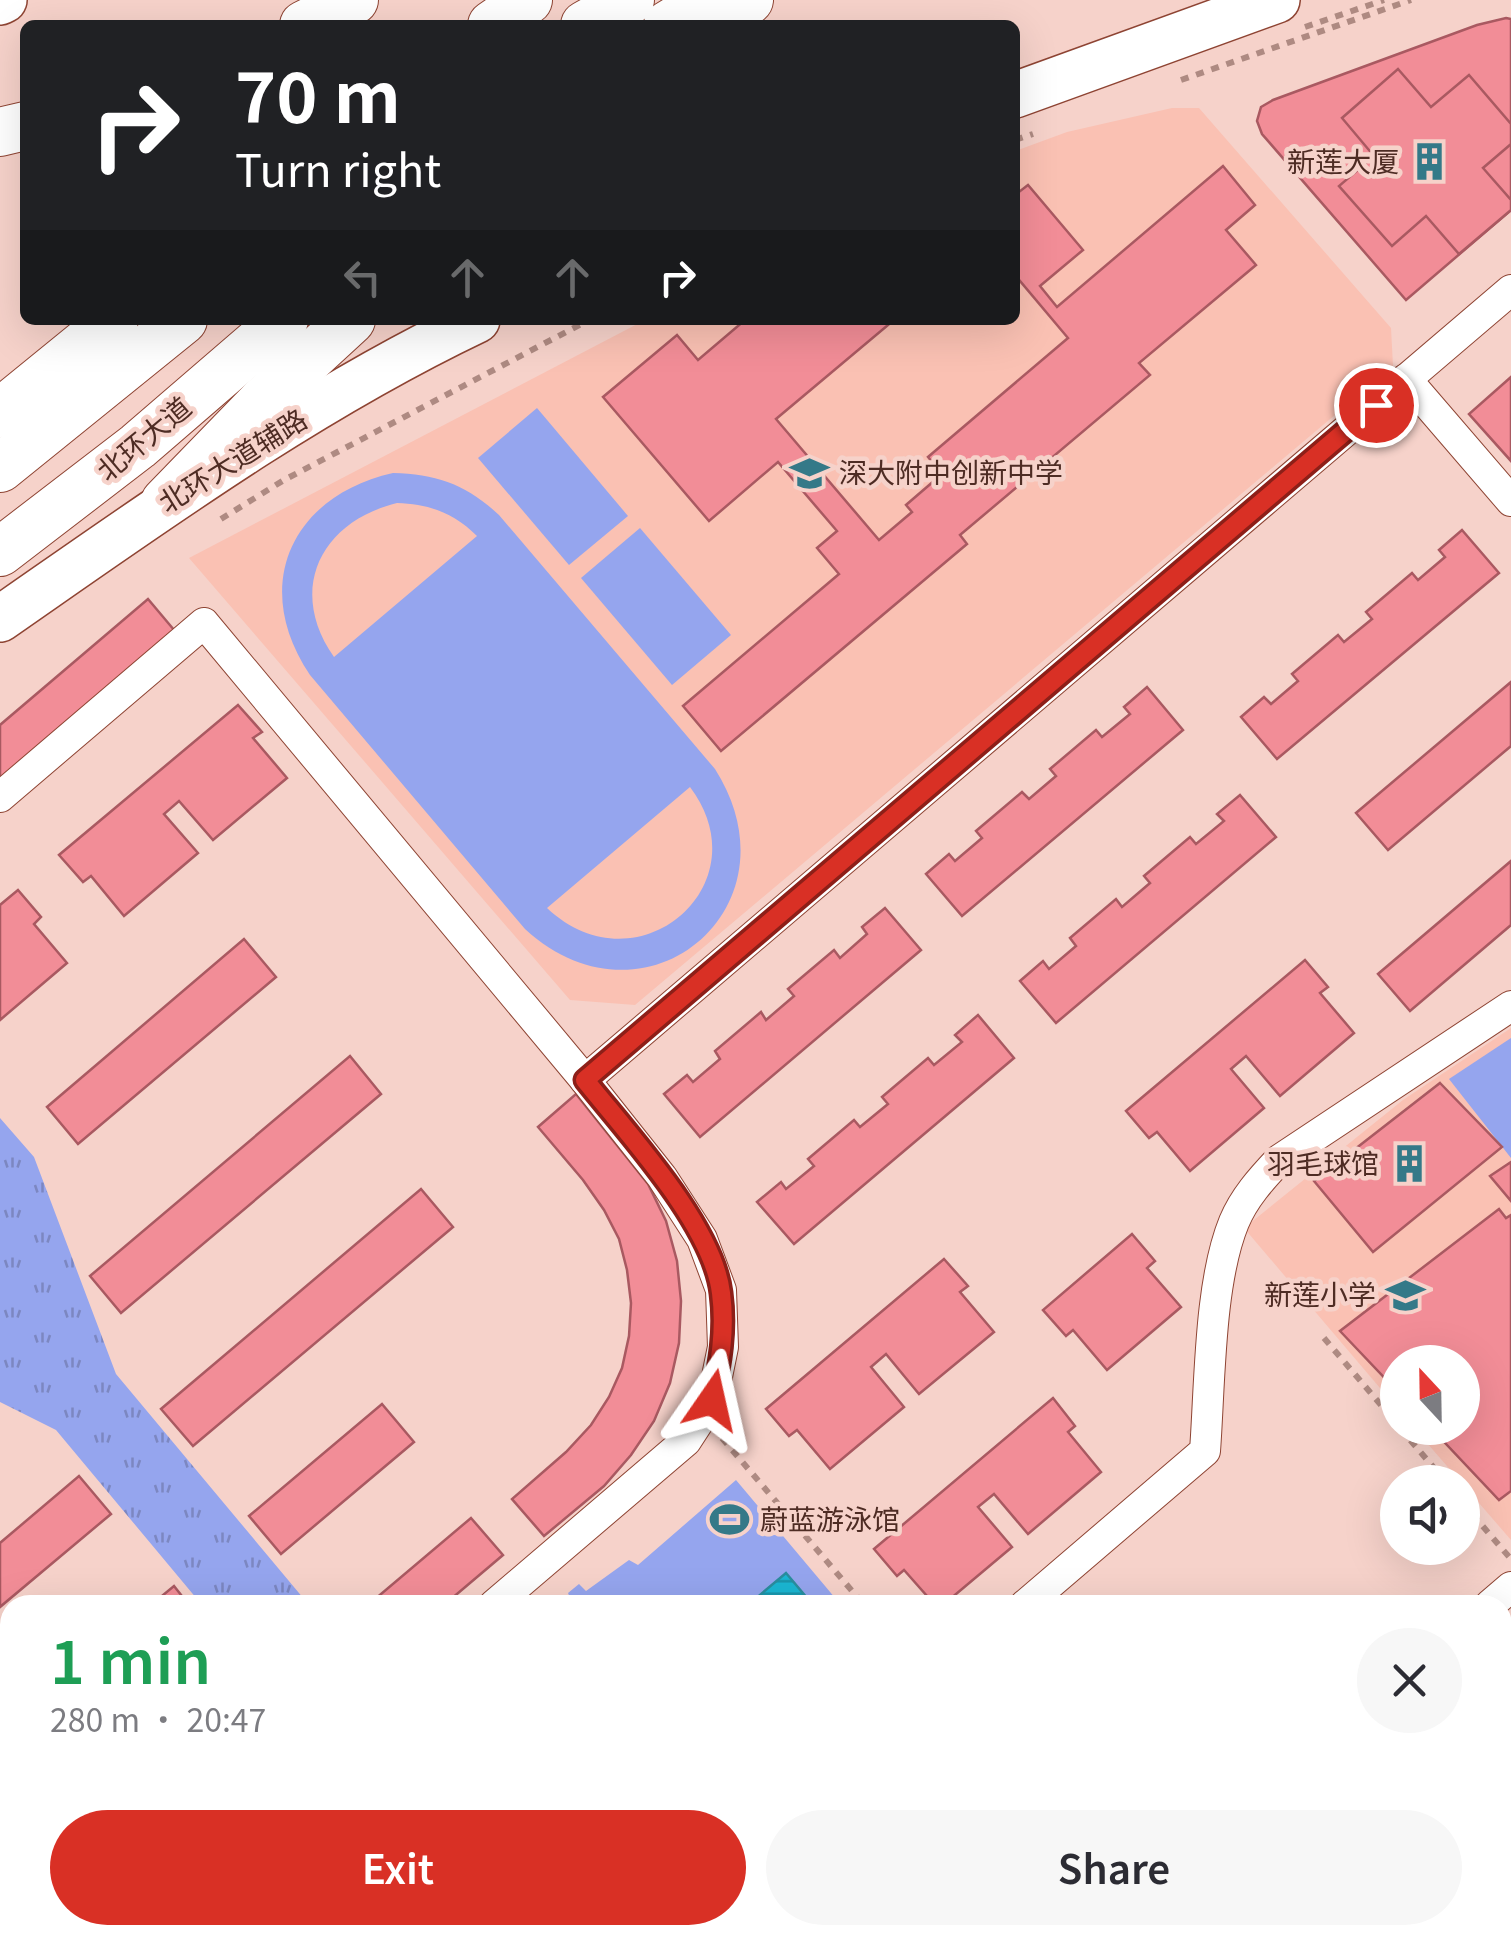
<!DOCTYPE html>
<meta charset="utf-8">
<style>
body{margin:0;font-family:Georgia,"Noto Sans SC",serif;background:#f7f7f7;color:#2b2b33;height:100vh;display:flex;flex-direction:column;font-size:38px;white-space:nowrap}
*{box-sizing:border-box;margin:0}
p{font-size:32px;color:#7c7c81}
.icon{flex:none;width:55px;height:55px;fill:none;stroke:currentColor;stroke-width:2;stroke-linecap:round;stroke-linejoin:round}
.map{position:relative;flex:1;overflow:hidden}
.drawer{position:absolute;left:0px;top:1595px;width:1512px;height:350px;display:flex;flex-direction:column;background:#fff;border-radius:30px 30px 0 0;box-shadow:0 10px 40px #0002}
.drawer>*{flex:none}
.hud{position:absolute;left:20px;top:20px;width:1000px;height:305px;border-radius:15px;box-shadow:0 10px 40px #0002;background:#202124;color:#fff;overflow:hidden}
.needle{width:65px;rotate:338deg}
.controls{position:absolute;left:1380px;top:1345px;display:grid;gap:20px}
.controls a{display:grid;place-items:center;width:100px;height:100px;border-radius:50%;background:#fff;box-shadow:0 10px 40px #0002;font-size:50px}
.pin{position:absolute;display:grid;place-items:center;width:85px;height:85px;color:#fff;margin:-42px;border:5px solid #fff;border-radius:50%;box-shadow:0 2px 10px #0007}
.me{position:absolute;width:110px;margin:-55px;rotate:11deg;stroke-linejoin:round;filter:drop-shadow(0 0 8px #0008)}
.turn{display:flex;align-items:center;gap:35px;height:210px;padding:0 50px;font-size:45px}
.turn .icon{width:130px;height:130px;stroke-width:2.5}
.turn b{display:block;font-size:70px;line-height:85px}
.lanes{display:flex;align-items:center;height:95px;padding:0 50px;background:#0003;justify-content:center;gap:50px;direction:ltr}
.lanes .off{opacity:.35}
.round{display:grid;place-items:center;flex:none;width:105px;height:105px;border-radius:52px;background:#f7f7f7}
.headline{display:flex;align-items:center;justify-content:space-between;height:170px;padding:0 50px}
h1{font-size:60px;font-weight:600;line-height:75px;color:#1e9e55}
.cta{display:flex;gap:20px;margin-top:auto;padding:20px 50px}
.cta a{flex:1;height:115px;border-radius:60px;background:#d93025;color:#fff;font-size:40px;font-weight:600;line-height:115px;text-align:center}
.cta a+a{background:#f7f7f7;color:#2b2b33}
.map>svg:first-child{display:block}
.built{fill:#fac1b3}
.green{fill:#95a5ee;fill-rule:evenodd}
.park{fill:url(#park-tufts)}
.water{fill:url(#water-rules);stroke:#2a8d9e;stroke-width:2.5}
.building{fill:#f28d97;stroke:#a95961;stroke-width:2.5}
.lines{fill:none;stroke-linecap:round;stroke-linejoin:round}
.minor-casing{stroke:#8e4433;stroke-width:32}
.primary-casing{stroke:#8e4433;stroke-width:48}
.trunk-casing{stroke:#8e4433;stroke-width:50}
.path{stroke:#ae8a82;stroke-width:6;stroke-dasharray:8 8;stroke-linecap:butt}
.minor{stroke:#fff;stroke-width:30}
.primary{stroke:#fff;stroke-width:45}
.trunk{stroke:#fff;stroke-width:48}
.route-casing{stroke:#8d1f18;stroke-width:25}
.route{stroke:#d93025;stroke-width:18}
.labels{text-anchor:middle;stroke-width:9;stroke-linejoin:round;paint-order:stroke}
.poi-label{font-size:28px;fill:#4e2c24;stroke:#f6d2ca;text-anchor:end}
.street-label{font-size:28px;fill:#4e2c24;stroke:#f6d2ca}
</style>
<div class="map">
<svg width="1511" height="1945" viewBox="0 0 1511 1945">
<defs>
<pattern id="park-tufts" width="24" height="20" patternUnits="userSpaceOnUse" patternTransform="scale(2.5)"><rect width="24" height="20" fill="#95a5ee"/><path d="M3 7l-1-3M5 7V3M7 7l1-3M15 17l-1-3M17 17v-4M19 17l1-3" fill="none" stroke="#7c87c1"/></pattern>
<pattern id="water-rules" width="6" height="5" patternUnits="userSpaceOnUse" patternTransform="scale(2.5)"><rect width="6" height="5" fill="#1ab6d2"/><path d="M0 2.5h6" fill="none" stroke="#1994aa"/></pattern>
</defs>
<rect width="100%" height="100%" fill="#f6d2ca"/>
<g class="built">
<polygon points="1172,108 1199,108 1391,328 1393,366 635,1005 570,1000 189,558 645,320 1015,320 1015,151 1067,132"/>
<polygon points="1511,1028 1511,1540 1414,1428 1462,1428 1462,1362 1398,1362 1397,1408 1244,1228 1403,1100"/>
</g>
<g class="green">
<polygon points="537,408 628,516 569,565 478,458"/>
<path d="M 393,473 C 437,474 467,485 499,515 L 715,769 C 803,907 645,1039 525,929 L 310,675 C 250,586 291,496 393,473 ZM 397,503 C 429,504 454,513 477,536 L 334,657 C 287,590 320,522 397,503 ZM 690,787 C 764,885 637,993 547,908 Z"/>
<polygon points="640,528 731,635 672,685 581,578"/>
<polygon points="1511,1038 1511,1158 1449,1079"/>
<polygon points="736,1480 841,1605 565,1605 571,1600 568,1593 579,1584 586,1591 629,1560 638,1565"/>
<polygon points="481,1935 570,1935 558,1945 490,1945"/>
</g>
<g class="park">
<polygon points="0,1118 34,1157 116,1374 309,1605 202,1605 56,1430 0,1402"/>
<polygon points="679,1935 1057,1935 1045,1945 667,1945"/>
</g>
<polygon class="water" points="786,1573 813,1605 748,1605"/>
<g class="building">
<polygon points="1506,18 1511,19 1511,210 1406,300 1262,134 1257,121 1261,107 1273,100 1477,25"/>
<polygon points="1398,69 1431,107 1469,75 1511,124 1511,144 1483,168 1511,200 1511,210 1459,254 1426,216 1392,246 1339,186 1374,156 1342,118"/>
<polygon points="1223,166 1255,205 1226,230 1256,265 1139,363 1150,375 960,535 967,544 721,751 683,706 839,574 817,548 837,531 778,462 709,521 603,397 677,335 698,360 745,320 894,320 776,419 879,540 912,512 906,505 942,474 928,457 1068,338 1015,275 1015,195 1028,185 1083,250 1040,286 1057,307"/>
<polygon points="1511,377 1511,461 1469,414"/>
<polygon points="1462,530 1499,573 1277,759 1241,717 1264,697 1271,704 1298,681 1292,674 1338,635 1344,642 1372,619 1366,612 1412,573 1418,580 1445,557 1439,550"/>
<polygon points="148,599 180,637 0,789 0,725"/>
<polygon points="1511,682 1511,746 1388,850 1356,813"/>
<polygon points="1147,687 1183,730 962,916 926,874 949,854 955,861 982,838 976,831 1022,792 1029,799 1056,776 1050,769 1096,730 1102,737 1130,714 1124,707"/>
<polygon points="238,705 262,732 253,738 287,778 213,840 179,801 164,814 198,853 124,916 91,876 83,882 59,855"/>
<polygon points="1240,795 1276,837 1056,1023 1020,981 1043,961 1049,969 1076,946 1070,938 1116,899 1122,907 1150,883 1144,876 1190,837 1196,844 1224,821 1217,814"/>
<polygon points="1511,861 1511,925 1410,1011 1378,974"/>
<polygon points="18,890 41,917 34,924 67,963 0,1020 0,905"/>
<polygon points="885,908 921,950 700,1137 664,1094 687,1075 693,1082 720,1059 715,1051 761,1012 766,1020 794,996 788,989 834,950 840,958 867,934 862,927"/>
<polygon points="244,939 276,977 78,1144 47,1107"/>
<polygon points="1305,960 1328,987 1320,993 1354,1033 1280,1096 1246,1056 1231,1069 1264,1108 1190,1171 1157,1132 1149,1138 1126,1111"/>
<polygon points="978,1015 1014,1058 794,1244 757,1202 781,1182 786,1189 814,1166 808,1159 854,1120 860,1127 888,1104 882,1097 928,1058 934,1065 962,1042 955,1035"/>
<polygon points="350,1056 381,1094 121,1313 90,1276"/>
<polygon points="1440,1083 1502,1147 1373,1252 1314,1181"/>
<polygon points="576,1094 648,1184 666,1221 677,1261 681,1301 679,1343 670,1383 654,1421 631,1455 604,1486 544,1536 512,1499 566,1452 591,1425 609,1397 622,1368 629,1336 631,1303 627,1270 619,1239 604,1210 583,1180 538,1127"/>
<polygon points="1511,1162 1511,1201 1490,1176"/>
<polygon points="421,1189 453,1227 193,1446 161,1409"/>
<polygon points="1499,1209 1506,1218 1511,1215 1511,1491 1499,1500 1431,1428 1462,1428 1462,1362 1398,1362 1398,1392 1340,1331"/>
<polygon points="1132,1234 1155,1261 1147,1268 1181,1307 1107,1370 1073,1330 1066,1336 1043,1310"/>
<polygon points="944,1259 968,1286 960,1292 994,1332 919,1394 886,1354 871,1367 904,1407 830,1469 797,1430 789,1436 766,1409"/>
<polygon points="1053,1398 1075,1426 1068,1432 1101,1472 1028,1534 994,1494 978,1507 1012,1547 943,1605 935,1605 904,1570 897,1576 874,1549"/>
<polygon points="382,1404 414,1442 281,1554 249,1516"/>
<polygon points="79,1476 111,1514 0,1607 0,1543"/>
<polygon points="471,1518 503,1555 444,1605 368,1605"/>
<polygon points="174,1586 189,1605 151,1605"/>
<polygon points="1511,1676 1511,1800 1502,1807 1502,1683"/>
<polygon points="10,1912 10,1935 75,1935 59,1945 0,1945 0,1915"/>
<polygon points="1511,1913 1511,1945 1483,1945 1479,1940 1485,1935 1502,1935 1502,1920"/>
<polygon points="204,1935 315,1935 303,1945 192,1945"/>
</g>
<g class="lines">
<defs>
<g id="minor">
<polyline points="1406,379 1511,501"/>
<polyline points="0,797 204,623 585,1080 662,1177 702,1239 721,1290 723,1347 712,1401 686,1441 494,1605"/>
<polyline points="585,1080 1511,290"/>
<path d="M 1025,1605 L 1205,1451 C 1210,1384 1209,1283 1234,1222 C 1244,1198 1261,1179 1279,1160 L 1511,1006"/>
<polyline points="1490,1605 1511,1587"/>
<polyline points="375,1935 384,1945"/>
<polyline points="1328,1935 1336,1945"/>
<polyline points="96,1945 108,1935"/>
<polyline points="626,1945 638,1935"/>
<polyline points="1091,1945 1103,1935"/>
</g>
<g id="primary">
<polyline points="0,2 4,0"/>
<polyline points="1015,95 1277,0"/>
<path d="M 0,619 C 154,512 307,401 477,320"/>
</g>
<g id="trunk">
<polyline points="304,25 354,0"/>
<polyline points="492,25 528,0"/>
<polyline points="585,25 630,0"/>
<polyline points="668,25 709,0"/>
<polyline points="719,25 749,0"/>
<polyline points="0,132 25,126"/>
<polyline points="0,413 114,320"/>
<polyline points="0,468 183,320"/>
<polyline points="165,502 263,401 351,320"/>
<polyline points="0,552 138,446 284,320"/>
</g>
</defs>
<use href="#minor" class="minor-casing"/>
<use href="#primary" class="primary-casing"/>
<use href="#trunk" class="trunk-casing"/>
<g class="path">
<polyline points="1305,27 1384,0"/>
<polyline points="1181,80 1411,0"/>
<polyline points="1015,140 1033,134"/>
<polyline points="221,519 284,480 589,320"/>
<polyline points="1324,1338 1398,1425"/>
<polyline points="1400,1428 1446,1482"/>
<polyline points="722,1438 864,1605"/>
<polyline points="1462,1502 1510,1558"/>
</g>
<use href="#minor" class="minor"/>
<use href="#primary" class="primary"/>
<use href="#trunk" class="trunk"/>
</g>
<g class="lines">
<defs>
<path id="route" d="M 712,1400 C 720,1364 726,1330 721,1293 C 713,1225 627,1133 585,1080 L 1376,405"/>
</defs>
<use href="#route" class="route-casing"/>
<use href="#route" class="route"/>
</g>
<defs>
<symbol id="building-bare" viewBox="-9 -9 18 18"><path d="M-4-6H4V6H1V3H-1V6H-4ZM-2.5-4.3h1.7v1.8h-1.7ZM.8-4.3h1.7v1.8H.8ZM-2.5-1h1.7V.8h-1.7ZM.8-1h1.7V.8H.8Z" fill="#347988" stroke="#f6d2ca" stroke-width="2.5" paint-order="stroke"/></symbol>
<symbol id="school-bare" viewBox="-9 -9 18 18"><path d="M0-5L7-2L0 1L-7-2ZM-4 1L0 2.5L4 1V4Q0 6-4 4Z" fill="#347988" stroke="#f6d2ca" stroke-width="2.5" paint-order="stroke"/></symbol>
<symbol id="stadium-bare" viewBox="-9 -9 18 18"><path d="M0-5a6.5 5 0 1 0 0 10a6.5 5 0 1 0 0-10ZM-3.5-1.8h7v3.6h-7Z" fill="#347988" stroke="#f6d2ca" stroke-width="2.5" paint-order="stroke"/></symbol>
</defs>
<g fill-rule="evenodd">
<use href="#building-bare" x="1402" y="134" width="55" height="55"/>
<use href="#school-bare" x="782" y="446" width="55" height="55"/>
<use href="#building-bare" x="1382" y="1136" width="55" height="55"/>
<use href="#school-bare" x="1378" y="1268" width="55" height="55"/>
<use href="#stadium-bare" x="702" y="1492" width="55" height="55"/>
</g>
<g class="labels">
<g class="poi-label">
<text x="1399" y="172">新莲大厦</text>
<text x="839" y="483" text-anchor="start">深大附中创新中学</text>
<text x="1379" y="1174">羽毛球馆</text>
<text x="1376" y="1305">新莲小学</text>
<text x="760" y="1530" text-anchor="start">蔚蓝游泳馆</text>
</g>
<g class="street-label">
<text transform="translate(144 439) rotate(-40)" y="10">北环大道</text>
<text transform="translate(233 461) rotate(-32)" y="10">北环大道辅路</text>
</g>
</g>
</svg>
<div class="controls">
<a><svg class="needle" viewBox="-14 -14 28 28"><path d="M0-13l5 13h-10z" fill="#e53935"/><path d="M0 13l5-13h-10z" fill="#7c7c81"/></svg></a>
<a><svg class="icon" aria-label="sound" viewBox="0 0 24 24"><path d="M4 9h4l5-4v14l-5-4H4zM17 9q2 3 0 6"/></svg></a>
</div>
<div class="pin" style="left:1376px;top:405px;background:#d93025"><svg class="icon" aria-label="arrive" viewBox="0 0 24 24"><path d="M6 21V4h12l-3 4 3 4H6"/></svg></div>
<svg class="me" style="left:712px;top:1400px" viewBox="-20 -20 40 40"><path d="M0-17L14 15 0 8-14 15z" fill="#d93025" stroke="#fff" stroke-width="4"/></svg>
<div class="hud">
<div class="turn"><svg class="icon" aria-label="right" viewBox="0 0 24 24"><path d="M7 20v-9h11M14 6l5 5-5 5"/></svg><div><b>70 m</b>Turn right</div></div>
<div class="lanes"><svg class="icon off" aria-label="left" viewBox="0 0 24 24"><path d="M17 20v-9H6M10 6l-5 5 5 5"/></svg><svg class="icon off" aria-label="ahead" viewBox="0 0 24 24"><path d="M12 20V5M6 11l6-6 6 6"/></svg><svg class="icon off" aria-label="ahead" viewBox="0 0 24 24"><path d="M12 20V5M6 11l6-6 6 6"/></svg><svg class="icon" aria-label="right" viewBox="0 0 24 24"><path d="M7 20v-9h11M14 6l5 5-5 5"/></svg></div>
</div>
<section class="drawer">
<div class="headline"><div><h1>1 min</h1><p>280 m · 20:47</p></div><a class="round"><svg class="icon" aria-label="close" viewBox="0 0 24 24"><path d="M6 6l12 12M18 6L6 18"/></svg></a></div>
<div class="cta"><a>Exit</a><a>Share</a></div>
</section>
</div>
